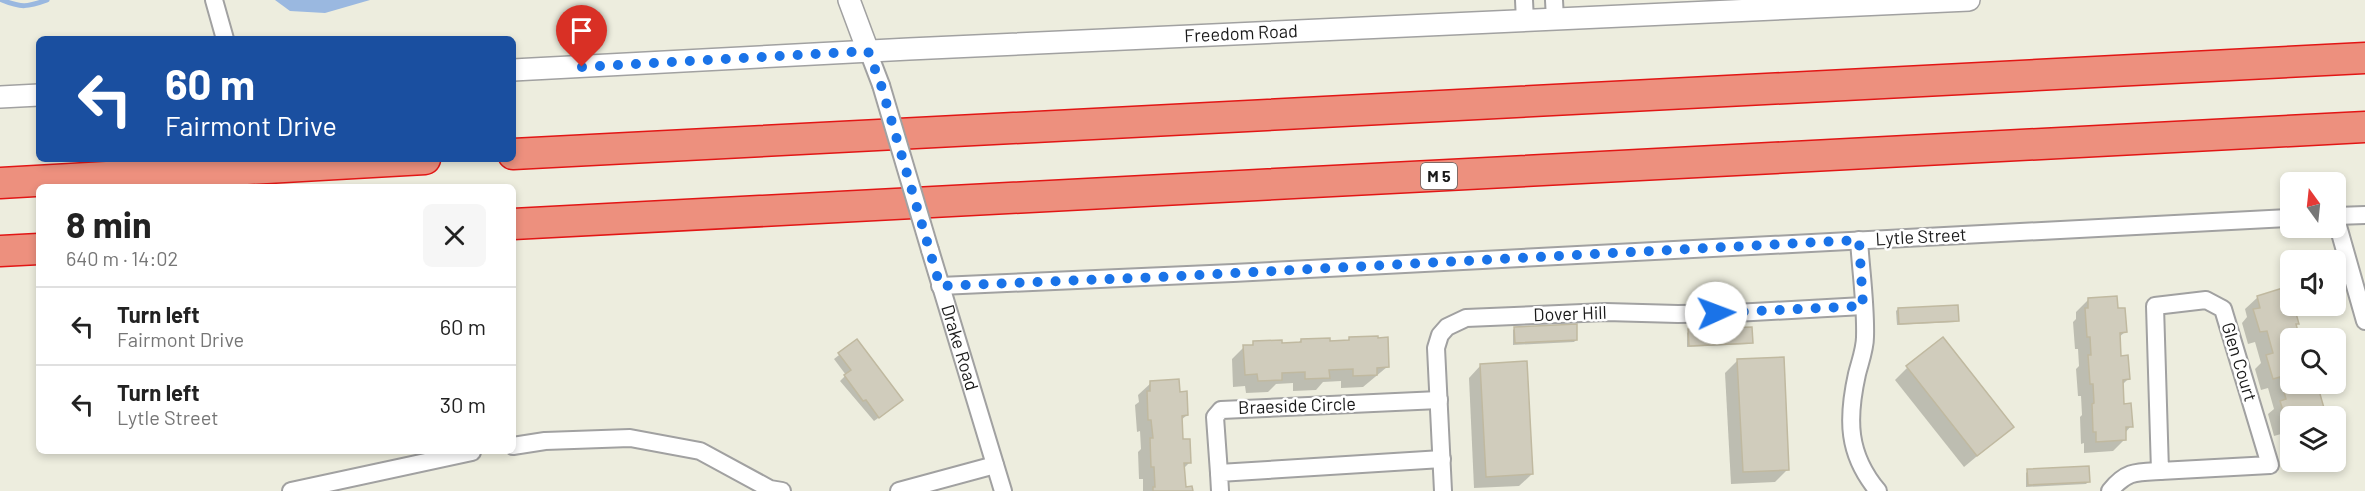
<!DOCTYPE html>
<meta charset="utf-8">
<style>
body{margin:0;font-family:Barlow,sans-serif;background:#f6f6f6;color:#222;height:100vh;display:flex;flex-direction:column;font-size:22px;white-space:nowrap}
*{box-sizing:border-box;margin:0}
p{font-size:20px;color:#767676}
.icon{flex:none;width:33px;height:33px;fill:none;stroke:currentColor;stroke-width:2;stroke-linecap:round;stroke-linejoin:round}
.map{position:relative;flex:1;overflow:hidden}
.drawer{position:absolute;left:36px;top:184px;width:480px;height:270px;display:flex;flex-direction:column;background:#fff;border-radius:9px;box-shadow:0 3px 9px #0003}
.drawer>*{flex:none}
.banner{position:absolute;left:36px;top:36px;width:480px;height:126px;border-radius:9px;box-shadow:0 3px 9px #0003;background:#1a4fa0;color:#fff;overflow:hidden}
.needle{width:39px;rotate:345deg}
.fabs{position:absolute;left:2280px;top:172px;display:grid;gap:12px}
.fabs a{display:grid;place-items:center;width:66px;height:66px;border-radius:9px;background:#fff;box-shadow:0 3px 9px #0003;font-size:30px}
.pin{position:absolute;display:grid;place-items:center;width:51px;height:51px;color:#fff;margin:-62px -26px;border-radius:50% 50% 50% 0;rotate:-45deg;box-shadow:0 0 6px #0007}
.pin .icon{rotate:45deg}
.me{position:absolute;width:66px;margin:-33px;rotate:88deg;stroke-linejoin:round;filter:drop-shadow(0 0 4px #0008)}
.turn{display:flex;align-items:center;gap:21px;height:126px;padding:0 30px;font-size:27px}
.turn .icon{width:78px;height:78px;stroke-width:2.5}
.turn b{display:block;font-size:42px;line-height:51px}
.round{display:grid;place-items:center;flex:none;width:63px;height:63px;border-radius:9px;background:#f6f6f6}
.summary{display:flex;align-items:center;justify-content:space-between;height:102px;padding:0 30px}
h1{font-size:36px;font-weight:700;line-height:45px}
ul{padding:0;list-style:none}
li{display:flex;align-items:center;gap:18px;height:78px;padding:0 30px;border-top:2px solid #e0e0e0}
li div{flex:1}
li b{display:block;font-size:22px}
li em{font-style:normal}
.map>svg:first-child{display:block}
.water{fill:#9ab8e0}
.shadow{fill:#0003}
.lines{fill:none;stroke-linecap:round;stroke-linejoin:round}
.stream{stroke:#9ab8e0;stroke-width:5}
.building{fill:#d0ccbc;stroke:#c0b9a0;stroke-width:1.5}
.minor-casing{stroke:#a1a1a1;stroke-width:20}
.tertiary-casing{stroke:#a1a1a1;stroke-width:24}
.motorway-casing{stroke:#e21615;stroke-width:33}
.minor{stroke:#fff;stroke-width:16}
.tertiary{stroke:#fff;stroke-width:21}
.motorway{stroke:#ed907e;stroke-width:30}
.minor-bridge-casing{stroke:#a1a1a1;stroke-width:20;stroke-linecap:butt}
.minor-bridge{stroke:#fff;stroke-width:16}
.route{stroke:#1a73e8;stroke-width:10;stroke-dasharray:0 18}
.labels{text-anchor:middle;stroke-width:5;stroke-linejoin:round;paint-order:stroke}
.shield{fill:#fff;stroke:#5f5f5f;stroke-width:1.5}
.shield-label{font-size:16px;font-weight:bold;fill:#1a1a1a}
.street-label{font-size:18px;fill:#1a1a1a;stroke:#fff}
</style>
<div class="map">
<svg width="2365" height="491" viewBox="0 0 2365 491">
<rect width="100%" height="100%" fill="#ededde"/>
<polygon class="water" points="275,0 370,0 325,13 290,11"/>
<g class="shadow">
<polygon points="2258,297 2290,298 2297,323 2295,325 2299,339 2290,339 2290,384 2312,384 2324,415 2322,417 2290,417 2290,444 2284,445 2281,434 2274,436 2268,414 2274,409 2268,388 2261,390 2255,369 2261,363 2255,342 2248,344 2242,323 2247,317 2245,309"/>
<polygon points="2088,300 2117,310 2125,332 2118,338 2120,357 2128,379 2121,386 2123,405 2131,426 2125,433 2125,439 2113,451 2084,453 2084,443 2081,444 2080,417 2082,415 2081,396 2078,396 2076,369 2079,366 2078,349 2075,349 2073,322 2076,319 2076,312"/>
<polygon points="1898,309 1958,320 1956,322 1897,325 1896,311"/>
<polygon points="1515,328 1576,340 1574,342 1513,345 1513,330"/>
<polygon points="1689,331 1751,342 1749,344 1687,347 1687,333"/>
<polygon points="1350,338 1387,367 1363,387 1341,388 1341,381 1323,382 1316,390 1293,391 1293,383 1276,384 1268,392 1246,393 1245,386 1233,387 1232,359 1244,347 1250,347 1254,343 1281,344 1298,343 1301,340 1347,341"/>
<polygon points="857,341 896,405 874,421 840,381 846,375 834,359"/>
<polygon points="1737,361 1788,469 1775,482 1731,484 1725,373"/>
<polygon points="1481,365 1532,474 1519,486 1474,488 1469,378"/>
<polygon points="1907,368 2012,427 1964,467 1895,380"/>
<polygon points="1151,383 1179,393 1187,415 1180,421 1181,441 1190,462 1183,469 1184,489 1191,491 1143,491 1143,479 1139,479 1138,452 1141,449 1140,431 1137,432 1135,405 1139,402 1138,395"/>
<polygon points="2028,471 2088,482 2086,484 2026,487 2026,473"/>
</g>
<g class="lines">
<path class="stream" d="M 2,0 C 21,8 28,7 47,0"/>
</g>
<g class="building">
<polygon points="2286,287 2289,297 2290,296 2290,306 2294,306 2299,324 2296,324 2300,339 2290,339 2290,384 2314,384 2315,388 2318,387 2326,415 2290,417 2290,423 2287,424 2280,401 2286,399 2280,377 2273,379 2266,355 2273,353 2267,331 2260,332 2253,309 2260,308 2257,296"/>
<polygon points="2117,296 2118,308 2125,308 2127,332 2120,333 2121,356 2128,355 2130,379 2123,380 2124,404 2131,403 2133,427 2126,427 2126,440 2096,442 2096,432 2093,432 2092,404 2094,403 2093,384 2090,384 2088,355 2091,355 2090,337 2087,337 2085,308 2088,308 2088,298"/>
<polygon points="1958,305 1959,321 1899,324 1898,308"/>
<polygon points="1577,324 1577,340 1515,343 1514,327"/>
<polygon points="1752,327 1753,343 1689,346 1688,329"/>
<polygon points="1378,336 1378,338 1388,337 1389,367 1377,368 1377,375 1353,376 1353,369 1329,370 1330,378 1305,379 1305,372 1282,373 1282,380 1258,381 1257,374 1245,375 1243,345 1253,345 1253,341 1282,340 1282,343 1301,342 1301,339 1330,338 1330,341 1349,340 1349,337"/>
<polygon points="1943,337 2014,427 1977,456 1906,366"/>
<polygon points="857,339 903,400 879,418 866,400 863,401 844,375 851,370 838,353"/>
<polygon points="1784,357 1789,470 1743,472 1737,359"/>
<polygon points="1527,361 1533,474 1486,477 1480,364"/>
<polygon points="1179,379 1180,392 1187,391 1188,415 1182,416 1183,439 1190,439 1191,463 1184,463 1186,487 1192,486 1193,491 1153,491 1153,487 1155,487 1154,467 1151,467 1150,438 1153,438 1151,420 1148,420 1147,391 1150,391 1150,381"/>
<polygon points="2089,466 2090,482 2028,485 2027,469"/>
</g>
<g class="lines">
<defs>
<g id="minor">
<polyline points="214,0 225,39"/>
<polyline points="1524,0 1525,21"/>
<polyline points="1554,0 1555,19"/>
<polyline points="868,51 881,85"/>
<polyline points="2336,216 2365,215"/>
<polyline points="2336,219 2365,321"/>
<path d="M 1859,240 C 1861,272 1866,306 1865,337 C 1865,349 1860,362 1857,374 C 1847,419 1847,454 1878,491"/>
<path id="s1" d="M 930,250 L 1003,491"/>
<polyline points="940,286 1233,273 2290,218"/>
<polygon points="2206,300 2223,309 2270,465 2160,471 2155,306"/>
<polyline points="513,446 545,441 630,438 700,451 770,489 782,491"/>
<polyline points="1219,473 1215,417 1221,410 1439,400"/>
<polyline points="291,491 472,452"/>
<polyline points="899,491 995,465"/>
<polyline points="1220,491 1219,473 1442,459"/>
<polyline points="1443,491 1436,348 1440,335 1447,327 1466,318 1606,312 1678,314 1735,313 1863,306"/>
<path d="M 2110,491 C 2126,471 2136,472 2160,471"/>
</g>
<g id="tertiary">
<polyline points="849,0 868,51"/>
<path id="s2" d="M 513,70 L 909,49 L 1969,0"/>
<polyline points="0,97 39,95"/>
</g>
<g id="motorway">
<polyline points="513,154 2365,58"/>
<polyline points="0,183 425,159"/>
<polyline points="513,224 2365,127"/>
<polyline points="0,251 39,249"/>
</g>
</defs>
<use href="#minor" class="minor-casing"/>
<use href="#tertiary" class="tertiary-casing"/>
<use href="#motorway" class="motorway-casing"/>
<use href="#minor" class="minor"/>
<use href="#tertiary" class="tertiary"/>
<use href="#motorway" class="motorway"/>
<defs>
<polyline id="minor-bridge" points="881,85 930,250"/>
</defs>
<use href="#minor-bridge" class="minor-bridge-casing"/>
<use href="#minor-bridge" class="minor-bridge"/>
</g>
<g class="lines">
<polyline class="route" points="582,67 868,51 881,85 940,286 1161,277 1859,240 1863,306 1716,313"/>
</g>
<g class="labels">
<rect class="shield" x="1421" y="163" width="36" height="26" rx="4.5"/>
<g class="shield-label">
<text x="1439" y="182">M 5</text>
</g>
<g class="street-label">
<text dy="6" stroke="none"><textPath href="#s2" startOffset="729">Freedom Road</textPath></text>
<text transform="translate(1921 237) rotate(-3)" y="6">Lytle Street</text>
<text transform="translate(1570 314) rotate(-2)" y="6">Dover Hill</text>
<text dy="6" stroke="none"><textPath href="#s1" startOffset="102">Drake Road</textPath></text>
<text transform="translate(2239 362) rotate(73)" y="6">Glen Court</text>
<text transform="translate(1297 406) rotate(-2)" y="6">Braeside Circle</text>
</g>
</g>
</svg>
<div class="fabs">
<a><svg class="needle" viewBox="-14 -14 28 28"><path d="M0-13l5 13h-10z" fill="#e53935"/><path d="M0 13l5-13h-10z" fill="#767676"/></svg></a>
<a><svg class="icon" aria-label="sound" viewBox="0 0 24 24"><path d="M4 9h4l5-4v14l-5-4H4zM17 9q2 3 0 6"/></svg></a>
<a><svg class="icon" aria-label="search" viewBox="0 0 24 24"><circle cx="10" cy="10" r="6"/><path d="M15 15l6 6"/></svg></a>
<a><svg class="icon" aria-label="layers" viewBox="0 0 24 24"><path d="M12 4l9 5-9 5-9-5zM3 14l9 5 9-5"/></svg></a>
</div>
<div class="pin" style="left:582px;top:67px;background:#d93025"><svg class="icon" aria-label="arrive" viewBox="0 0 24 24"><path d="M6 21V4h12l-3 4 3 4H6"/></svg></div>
<svg class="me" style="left:1716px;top:313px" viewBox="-20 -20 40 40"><circle r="19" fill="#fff"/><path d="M0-13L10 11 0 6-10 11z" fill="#1a73e8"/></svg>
<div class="banner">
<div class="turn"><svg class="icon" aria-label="left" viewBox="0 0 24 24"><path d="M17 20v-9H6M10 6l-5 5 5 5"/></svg><div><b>60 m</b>Fairmont Drive</div></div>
</div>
<section class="drawer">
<div class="summary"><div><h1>8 min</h1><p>640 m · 14:02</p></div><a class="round"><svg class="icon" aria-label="close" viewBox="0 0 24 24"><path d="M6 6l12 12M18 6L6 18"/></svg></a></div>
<ul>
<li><svg class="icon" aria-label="left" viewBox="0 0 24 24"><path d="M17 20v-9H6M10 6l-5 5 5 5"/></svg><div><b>Turn left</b><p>Fairmont Drive</p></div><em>60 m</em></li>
<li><svg class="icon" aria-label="left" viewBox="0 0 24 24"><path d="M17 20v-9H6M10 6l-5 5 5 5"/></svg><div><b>Turn left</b><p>Lytle Street</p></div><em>30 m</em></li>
</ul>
</section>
</div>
